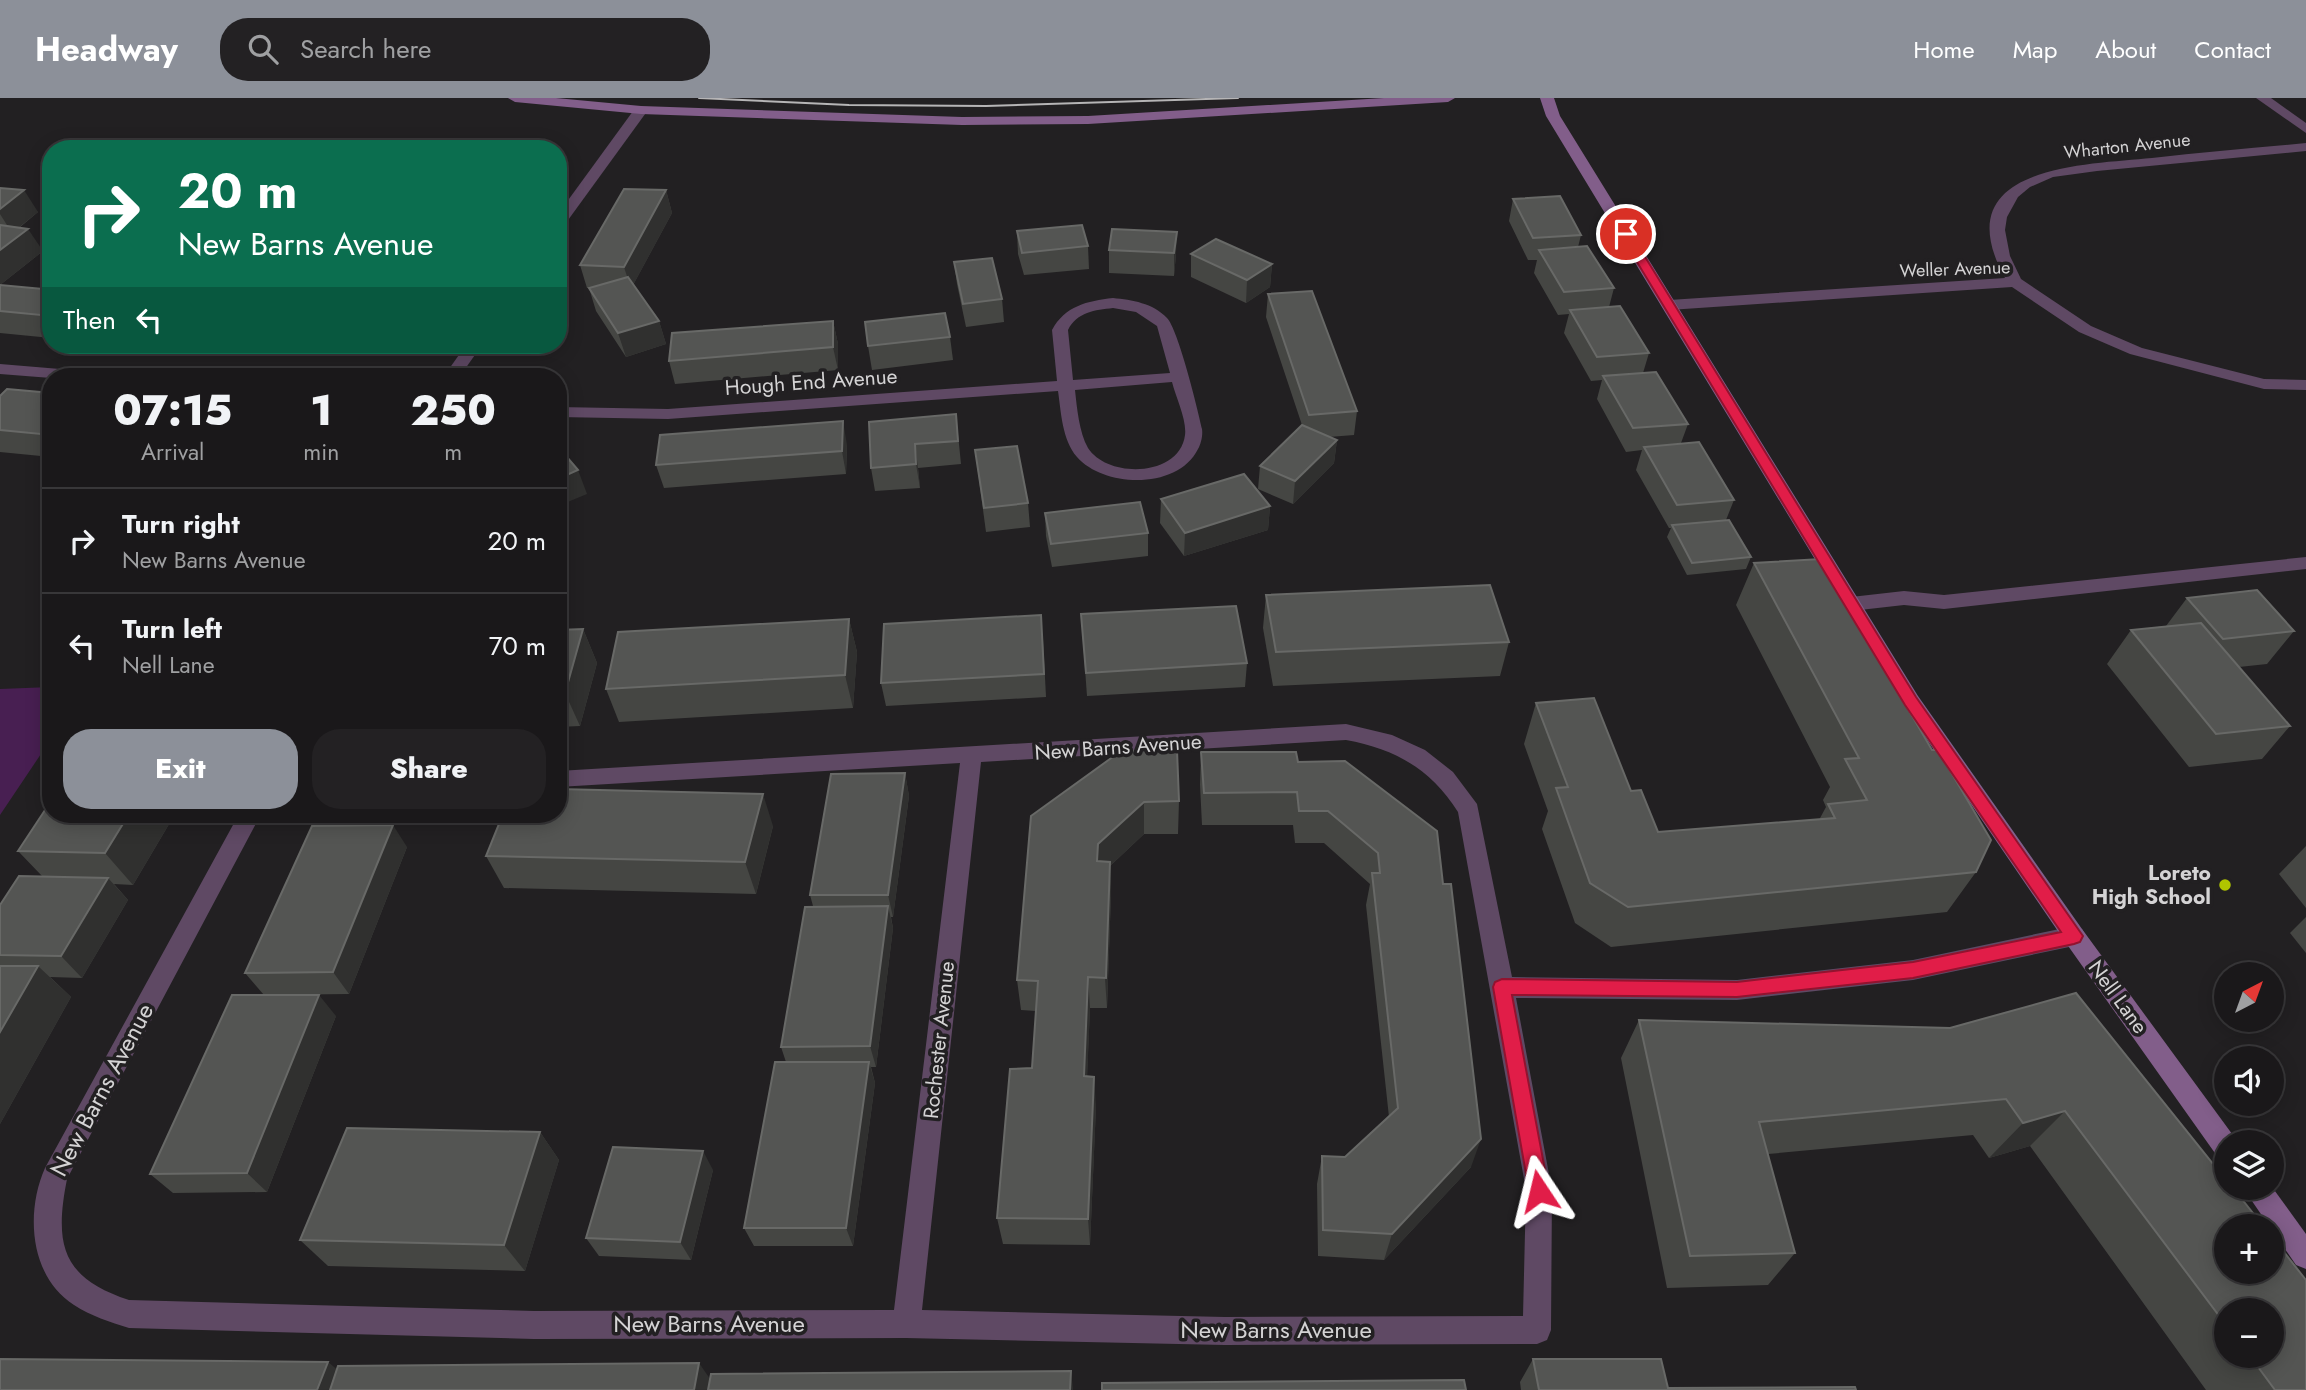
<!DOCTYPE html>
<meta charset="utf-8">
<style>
body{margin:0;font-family:Jost,sans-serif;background:#232123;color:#f1f3f6;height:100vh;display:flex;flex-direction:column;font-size:26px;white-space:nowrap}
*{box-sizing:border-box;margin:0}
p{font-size:23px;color:#9fa0a2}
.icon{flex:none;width:38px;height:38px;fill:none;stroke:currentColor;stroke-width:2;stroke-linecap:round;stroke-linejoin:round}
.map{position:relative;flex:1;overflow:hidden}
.panel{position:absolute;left:42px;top:270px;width:525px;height:455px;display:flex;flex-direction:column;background:#1a181a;border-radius:28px;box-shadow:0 4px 18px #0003,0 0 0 2px #383739}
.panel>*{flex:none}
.guide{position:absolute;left:42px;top:42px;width:525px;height:214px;border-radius:28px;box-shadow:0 4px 18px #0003,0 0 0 2px #383739;background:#0b6e4f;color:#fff;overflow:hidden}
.needle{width:46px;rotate:41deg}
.fabs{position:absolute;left:2214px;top:864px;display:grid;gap:14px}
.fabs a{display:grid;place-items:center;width:70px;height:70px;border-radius:50%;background:#1a181a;box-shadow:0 4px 18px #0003,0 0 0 2px #383739;font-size:35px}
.pin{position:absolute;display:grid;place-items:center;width:60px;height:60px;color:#fff;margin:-30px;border:4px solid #fff;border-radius:50%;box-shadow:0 2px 7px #0007}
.me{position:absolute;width:77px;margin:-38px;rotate:350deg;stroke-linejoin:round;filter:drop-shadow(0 0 5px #0008)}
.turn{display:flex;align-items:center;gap:24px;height:147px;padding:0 21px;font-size:32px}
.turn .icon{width:91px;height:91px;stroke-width:2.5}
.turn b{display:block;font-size:49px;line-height:60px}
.then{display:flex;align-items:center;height:66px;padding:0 21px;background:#0003;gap:14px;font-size:26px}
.eta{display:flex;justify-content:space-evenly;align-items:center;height:119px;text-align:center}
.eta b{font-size:42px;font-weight:800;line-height:49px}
.button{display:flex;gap:14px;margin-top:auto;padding:14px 21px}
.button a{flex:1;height:80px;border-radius:28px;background:#8c9099;color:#fff;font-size:28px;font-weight:800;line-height:80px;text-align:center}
.button a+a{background:#232123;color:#f1f3f6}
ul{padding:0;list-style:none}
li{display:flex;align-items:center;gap:21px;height:105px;padding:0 21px;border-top:2px solid #383739}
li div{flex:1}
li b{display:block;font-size:26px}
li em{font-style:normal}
header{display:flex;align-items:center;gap:42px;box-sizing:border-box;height:98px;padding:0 35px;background:#8c9099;color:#fff}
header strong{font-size:33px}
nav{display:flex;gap:38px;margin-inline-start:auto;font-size:24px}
.search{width:490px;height:63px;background:#232123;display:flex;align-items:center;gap:18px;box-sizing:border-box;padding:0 24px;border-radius:28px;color:#9fa0a2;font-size:26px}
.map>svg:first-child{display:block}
.green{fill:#481f52}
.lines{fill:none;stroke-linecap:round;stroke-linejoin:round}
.lane{fill:#5f4964;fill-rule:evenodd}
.street{fill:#5f4964;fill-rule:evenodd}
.secondary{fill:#825e8a;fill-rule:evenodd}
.tram{stroke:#b6b5b6;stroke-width:2}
.wall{fill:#454643;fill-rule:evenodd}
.shaded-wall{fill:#30302f}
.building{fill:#545553;stroke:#686967;stroke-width:2}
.route{fill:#e11d48;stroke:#92132f;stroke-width:2}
.poi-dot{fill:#b0c500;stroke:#222022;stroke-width:2.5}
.labels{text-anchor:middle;stroke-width:7;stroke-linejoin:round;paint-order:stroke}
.far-street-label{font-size:18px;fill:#d4d3d4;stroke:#222022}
.street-label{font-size:21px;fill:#d4d3d4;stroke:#222022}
.poi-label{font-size:21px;font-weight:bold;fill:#d4d3d4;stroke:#222022;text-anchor:end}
.near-street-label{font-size:24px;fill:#d4d3d4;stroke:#222022}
</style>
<header>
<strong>Headway</strong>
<div class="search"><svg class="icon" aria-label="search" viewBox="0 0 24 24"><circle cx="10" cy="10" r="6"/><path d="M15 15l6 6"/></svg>Search here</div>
<nav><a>Home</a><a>Map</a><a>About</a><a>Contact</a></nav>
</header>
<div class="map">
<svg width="2306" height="1292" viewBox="0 0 2306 1292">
<rect width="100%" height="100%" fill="#222022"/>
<polygon class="green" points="51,589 51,641 0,717 0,591"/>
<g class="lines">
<polygon class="lane" points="2306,459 2306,471 1944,511 1904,507 1851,513 1844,511 1841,506 1844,501 1851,499 1904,493 1944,497"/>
<g class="street">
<polygon points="2256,0 2271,0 2306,25 2306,35"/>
<polygon points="641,8 648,12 563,129 558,130 558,116 636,9"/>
<path d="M 2306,45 L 2306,53 L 2097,73 L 2053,79 L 2030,89 L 2018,99 L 2007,119 L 2005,132 L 2010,158 L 2021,181 L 2091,228 L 2142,250 L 2264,281 L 2306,282 L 2306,292 L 2264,291 L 2130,256 L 2079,234 L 2012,189 L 1669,212 L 1661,207 L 1669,202 L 2005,180 C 1943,67 2083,67 2152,60 C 2203,54 2255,50 2306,45 Z"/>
<path d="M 1113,200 C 1132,202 1153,205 1167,220 C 1178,231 1198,312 1202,331 C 1203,337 1201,346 1198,351 C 1178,392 1104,390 1077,359 C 1062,342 1061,313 1058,293 L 668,321 L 558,319 L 558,309 L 668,311 L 1057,283 L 1052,232 C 1065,208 1087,203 1113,200 ZM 1113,210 L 1136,214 L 1157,228 L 1170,275 L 1073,282 L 1068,232 C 1077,214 1095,212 1113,210 ZM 1172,284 C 1176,300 1187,322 1185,337 C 1180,379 1108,381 1088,350 C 1079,334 1077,310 1075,292 Z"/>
<polygon points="466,247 482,247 460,278 444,278"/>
<polygon points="0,266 84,273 92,278 51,280 0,276"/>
<path d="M 1346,626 L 1392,637 L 1425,652 L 1453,674 L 1477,706 L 1512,879 L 1737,882 L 1913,862 L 2074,828 L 2082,831 L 2086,838 L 2082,845 L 2074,848 L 1913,882 L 1737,902 L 1516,900 L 1552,1092 L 1551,1232 L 1547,1242 L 1537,1246 L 1225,1247 L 906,1240 L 534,1241 L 129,1230 C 110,1224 91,1218 74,1207 C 30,1179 25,1115 45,1070 L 239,716 L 261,716 L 67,1081 C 54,1147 62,1180 129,1202 L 534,1213 L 894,1212 L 960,665 L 558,689 L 558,673 ZM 1346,642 C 1395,651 1431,671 1458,714 L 1526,1092 L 1523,1218 L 1225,1219 L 922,1212 L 981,664 Z"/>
</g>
<g class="secondary">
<polygon points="508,0 556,0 641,8 962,19 1088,18 1384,0 1455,0 1448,4 1088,26 962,27 641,16 515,4"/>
<polygon points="1540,0 1554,0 1560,18 1918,598 2082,831 2235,1040 2237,1045 2226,1045 2226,1061 2217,1058 2066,845 1904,608 1546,18"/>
<polygon points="2272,1089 2306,1136 2306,1171 2296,1167 2243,1090"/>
</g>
<polyline class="tram" points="699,0 849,7 986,8 1238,0"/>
</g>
<g class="wall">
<polygon points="0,90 38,114 19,130 43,153 0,187"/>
<polygon points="666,92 672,115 633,187 659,223 666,246 626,259 596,213 589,190 590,190 587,190 580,167"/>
<polygon points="1513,101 1581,137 1578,149 1614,190 1609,209 1649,255 1643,275 1688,326 1681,345 1734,402 1726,422 1751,459 1746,471 1687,477 1667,439 1671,430 1669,430 1636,372 1642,352 1626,354 1597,301 1602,282 1591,283 1564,235 1569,216 1558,217 1534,175 1537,162 1528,162 1509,123"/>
<polygon points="1112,131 1176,156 1174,178 1109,175 1109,152"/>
<polygon points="1017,133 1088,148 1089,171 1024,177 1018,156"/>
<polygon points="1191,156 1272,166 1270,189 1246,205 1191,179"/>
<polygon points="954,164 1002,201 1004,224 966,229 957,186"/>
<polygon points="51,184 51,240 0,235 0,187 43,191"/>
<polygon points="1268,196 1357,313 1354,337 1329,339 1337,342 1334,365 1293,406 1258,391 1260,368 1302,327 1266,219"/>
<polygon points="833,223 838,246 838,272 675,286 669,263"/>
<polygon points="950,239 953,262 872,272 868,248"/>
<polygon points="162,247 289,247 281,256"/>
<polygon points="51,295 51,359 0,354 0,332"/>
<polygon points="956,316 961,366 918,370 920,390 875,393 871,370"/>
<polygon points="847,347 846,376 664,390 656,367"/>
<polygon points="975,352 1028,405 1030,429 986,434"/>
<polygon points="1161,401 1270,408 1268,432 1184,458 1160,425"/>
<polygon points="1045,415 1148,435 1148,458 1052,469 1046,438"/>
<polygon points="1754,465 1976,774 1947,814 1611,849 1575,825 1542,731 1548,713 1524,646 1536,605 1631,693 1658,734 1819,722 1826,709 1823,702 1830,689 1736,507"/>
<polygon points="1266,497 1509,544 1500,578 1273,588 1263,530"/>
<polygon points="2187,500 2294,533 2267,566 2239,569 2290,628 2262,661 2189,669 2107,566 2131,532 2166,528"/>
<polygon points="1081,516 1247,565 1245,589 1087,598"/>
<polygon points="849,521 857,554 853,610 619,624 606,591"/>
<polygon points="583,531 597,565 580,628 558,629 558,532"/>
<polygon points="1043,541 1046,599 886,608 881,585"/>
<polygon points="1121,653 1179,703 1178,736 1144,736 1110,768 1111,796 1107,910 1090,910 1087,978 1096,1008 1090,1147 1003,1146 997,1120 1032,970 1036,913 1021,912 1017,882"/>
<polygon points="1201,654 1298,664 1437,733 1471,1069 1384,1162 1318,1158 1317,1086 1322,1058 1345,1059 1389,1019 1366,807 1370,786 1324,745 1295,745 1293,727 1202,727 1200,687"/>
<polygon points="905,675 909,698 893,819 891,819 893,830 876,969 871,969 875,985 853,1148 754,1148 744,1130 786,964 781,949 813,808 810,797"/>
<polygon points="175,716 133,787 114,786 128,802 82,880 50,879 71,899 0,1026 0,807 42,778 18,753"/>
<polygon points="773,728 756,796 504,790 486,758"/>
<polygon points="2306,748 2306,810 2279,776"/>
<polygon points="407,749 349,896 264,897 245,875"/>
<polygon points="2306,819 2306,855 2290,835"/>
<path d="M 2076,895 L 2306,1292 L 2206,1292 L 2030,1048 L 1989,1060 L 1973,1037 L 1768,1056 L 1795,1155 L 1768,1187 L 1667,1190 L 1621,960 L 1639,922 L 1950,930 ZM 2226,1213 L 2272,1258 L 2226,1258 Z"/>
<polygon points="336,918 267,1094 173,1095 150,1076"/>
<polygon points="540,1034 559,1062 525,1173 328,1168 300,1142"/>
<polygon points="713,1072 691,1162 599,1158 586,1140"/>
<polygon points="1533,1261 1668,1290 1856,1292 1521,1292 1520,1284"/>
</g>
<g class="shaded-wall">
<polygon points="24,92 38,114 12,135 0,116 0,111"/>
<polygon points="666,92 672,115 631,191 624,169"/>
<polygon points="28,131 43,153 0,187 0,152"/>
<polygon points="1177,134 1176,156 1174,178 1174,155"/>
<polygon points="1272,166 1270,189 1246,205 1247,182"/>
<polygon points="659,223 666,246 626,259 618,235"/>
<polygon points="833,223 838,246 838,272 833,249"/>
<polygon points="276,247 289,247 281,256"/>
<polygon points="843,323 847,347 846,376 842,353"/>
<polygon points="1337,342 1334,365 1293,406 1295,383"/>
<polygon points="915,346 918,370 920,390 916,366"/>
<polygon points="578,372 587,396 558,408 558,381"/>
<polygon points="1270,408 1268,432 1184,458 1185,435"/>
<polygon points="849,521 857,554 853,610 845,577"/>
<polygon points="583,531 597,565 580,628 565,595"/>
<polygon points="905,675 909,698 893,819 888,797"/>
<polygon points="763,696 773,728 756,796 745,764"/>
<polygon points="1144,704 1144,736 1110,768 1111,796 1107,910 1097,763 1098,746"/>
<polygon points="129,716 175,716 133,787 105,755"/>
<polygon points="393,727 407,749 349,896 333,874"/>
<polygon points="108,780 128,802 82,880 61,858"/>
<polygon points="888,808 893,830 876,969 870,948"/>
<polygon points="38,868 71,899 0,1026 0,934"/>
<polygon points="1088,879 1090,910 1086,1007 1084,978"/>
<polygon points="319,897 336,918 267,1094 247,1075"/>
<polygon points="869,964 875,985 853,1148 846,1130"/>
<polygon points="1094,979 1096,1008 1090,1147 1088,1121"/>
<polygon points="2065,1013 2030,1048 1989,1060 2023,1025"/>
<polygon points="540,1034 559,1062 525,1173 504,1147"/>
<polygon points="1481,1041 1471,1069 1384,1162 1392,1136"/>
<polygon points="703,1053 713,1072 691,1162 680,1144"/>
<polygon points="328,1264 356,1287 355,1292 317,1292"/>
<polygon points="699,1265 715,1288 714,1292 694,1292"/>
<polygon points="1071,1273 1073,1292 1070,1292"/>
</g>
<g class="building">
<polygon points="0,90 24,92 0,111"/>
<polygon points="624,91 666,92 624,169 580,167"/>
<polygon points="1560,98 1581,137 1533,140 1513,101"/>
<polygon points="0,127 28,131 0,152"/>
<polygon points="1082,127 1088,148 1022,155 1017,133"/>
<polygon points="1112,131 1177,134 1174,155 1109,152"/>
<polygon points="1216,141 1272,166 1247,182 1191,156"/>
<polygon points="1587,148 1614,190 1564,194 1539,152"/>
<polygon points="992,160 1002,201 963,206 954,164"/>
<polygon points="628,179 659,223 618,235 589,190"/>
<polygon points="51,184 51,218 0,213 0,187 43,191"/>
<polygon points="1312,193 1357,313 1309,317 1268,196"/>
<polygon points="1620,208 1649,255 1597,259 1570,212"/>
<polygon points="945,215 950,239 868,248 865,224"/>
<polygon points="833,223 833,249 669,263 672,235"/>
<polygon points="1656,274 1688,326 1633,330 1603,278"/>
<polygon points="7,291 51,295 51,337 0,332 0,298"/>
<polygon points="956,316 958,343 915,346 916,366 871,370 869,324"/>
<polygon points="843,323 842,353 656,367 660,337"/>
<polygon points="1302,327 1337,342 1295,383 1260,368"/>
<polygon points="1699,344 1734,402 1677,407 1644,349"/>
<polygon points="1017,348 1028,405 984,410 975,352"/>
<polygon points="560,351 578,372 558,381 558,352"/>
<polygon points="1244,376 1270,408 1185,435 1161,401"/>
<polygon points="1140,404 1148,435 1051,446 1045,415"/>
<polygon points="1729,422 1751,459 1692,465 1672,427"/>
<polygon points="1821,461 1932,652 1938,652 1991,742 1976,774 1628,809 1590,785 1556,690 1568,689 1536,605 1594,600 1631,693 1641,692 1658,734 1835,720 1828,706 1867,702 1845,661 1859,660 1754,465"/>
<polygon points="1490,487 1509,544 1276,554 1266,497"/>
<polygon points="2257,492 2294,533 2223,541 2187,500"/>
<polygon points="1236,508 1247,565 1086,575 1081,516"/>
<polygon points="1041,517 1044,576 881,585 884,526"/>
<polygon points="849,521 845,577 606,591 618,534"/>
<polygon points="2201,525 2290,628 2216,636 2131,532"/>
<polygon points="583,531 565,595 558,595 558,532"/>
<polygon points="1177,652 1179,703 1144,704 1098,746 1097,763 1110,764 1106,880 1088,879 1084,978 1094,979 1088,1121 997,1120 1010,971 1032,970 1038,883 1017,882 1031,718 1121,653"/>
<polygon points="1201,654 1296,654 1298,664 1345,663 1437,733 1443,786 1451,786 1481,1041 1392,1136 1323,1132 1322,1058 1345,1059 1398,1010 1372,775 1380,775 1378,755 1328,713 1299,713 1297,694 1204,695"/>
<polygon points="905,675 888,797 810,797 831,676"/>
<polygon points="558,691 763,696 745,764 486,758 503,716 558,716"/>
<polygon points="51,703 51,716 129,716 105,755 18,753"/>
<polygon points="393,727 333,874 245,875 312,728"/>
<polygon points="19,778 108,780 61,858 0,857 0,807"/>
<polygon points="888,808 870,948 781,949 805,809"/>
<polygon points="0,868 38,868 0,934"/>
<polygon points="2076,895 2226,1082 2226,1090 2233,1090 2264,1129 2226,1129 2226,1174 2272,1174 2272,1139 2306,1182 2306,1292 2275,1292 2250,1258 2272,1258 2272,1213 2226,1213 2226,1227 2065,1013 2023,1025 2006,1001 1759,1024 1795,1155 1690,1158 1639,922 1950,930"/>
<polygon points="232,897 319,897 247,1075 150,1076"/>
<polygon points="775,964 869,964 846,1130 744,1130"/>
<polygon points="347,1030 540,1034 504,1147 300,1142"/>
<polygon points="613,1049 703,1053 680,1144 586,1140"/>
<polygon points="0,1261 328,1264 317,1292 0,1292"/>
<polygon points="1533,1261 1661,1261 1668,1290 1855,1289 1856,1292 1539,1292"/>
<polygon points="699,1265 694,1292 330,1292 338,1268"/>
<polygon points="1071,1273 1070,1292 708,1292 711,1276"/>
<polygon points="1464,1282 1466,1292 1102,1292 1102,1285"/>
</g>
<polygon class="route" points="1626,133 1631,136 1916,599 2083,838 2080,844 2074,846 1913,880 1737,899 1512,897 1549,1093 1546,1099 1539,1102 1532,1099 1529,1093 1493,889 1495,884 1502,881 1737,884 1913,864 2061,834 1905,607 1620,136"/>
<circle class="poi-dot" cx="2225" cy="787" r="7"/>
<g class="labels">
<g class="far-street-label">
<text transform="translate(2127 48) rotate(-6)" y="6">Wharton Avenue</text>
<text transform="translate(1955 171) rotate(-2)" y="6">Weller Avenue</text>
</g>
<g class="street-label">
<text transform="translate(811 284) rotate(-4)" y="7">Hough End Avenue</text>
<text transform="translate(1118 649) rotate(-4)" y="7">New Barns Avenue</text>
<text transform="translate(2118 899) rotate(54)" y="7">Nell Lane</text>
<text transform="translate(939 942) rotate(-84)" y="7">Rochester Avenue</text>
</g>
<g class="poi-label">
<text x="2211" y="782">Loreto<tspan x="2211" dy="24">High School</tspan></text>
</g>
<g class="near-street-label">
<text transform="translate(102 992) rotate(-62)" y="8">New Barns Avenue</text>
<text x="709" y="1234">New Barns Avenue</text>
<text x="1276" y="1240">New Barns Avenue</text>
</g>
</g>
</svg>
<div class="fabs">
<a><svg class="needle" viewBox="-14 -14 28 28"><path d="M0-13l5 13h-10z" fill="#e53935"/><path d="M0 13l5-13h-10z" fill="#9fa0a2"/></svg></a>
<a><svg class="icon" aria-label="sound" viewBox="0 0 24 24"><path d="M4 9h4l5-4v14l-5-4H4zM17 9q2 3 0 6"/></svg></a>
<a><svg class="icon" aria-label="layers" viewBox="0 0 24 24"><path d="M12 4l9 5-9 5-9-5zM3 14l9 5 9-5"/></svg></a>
<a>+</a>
<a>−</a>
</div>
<div class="pin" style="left:1626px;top:136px;background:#d93025"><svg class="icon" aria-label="arrive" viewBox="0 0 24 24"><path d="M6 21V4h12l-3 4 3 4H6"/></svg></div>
<svg class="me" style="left:1539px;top:1093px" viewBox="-20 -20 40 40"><path d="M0-17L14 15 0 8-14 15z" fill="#e11d48" stroke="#fff" stroke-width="4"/></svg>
<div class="guide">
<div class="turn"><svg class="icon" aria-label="right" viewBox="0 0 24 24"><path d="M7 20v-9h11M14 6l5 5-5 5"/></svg><div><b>20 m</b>New Barns Avenue</div></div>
<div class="then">Then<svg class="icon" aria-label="left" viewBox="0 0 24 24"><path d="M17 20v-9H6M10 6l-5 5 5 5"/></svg></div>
</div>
<section class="panel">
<div class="eta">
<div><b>07:15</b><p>Arrival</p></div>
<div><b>1</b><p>min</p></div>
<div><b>250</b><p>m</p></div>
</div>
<ul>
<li><svg class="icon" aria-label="right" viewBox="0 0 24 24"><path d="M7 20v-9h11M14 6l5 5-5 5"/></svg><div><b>Turn right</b><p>New Barns Avenue</p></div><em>20 m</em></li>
<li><svg class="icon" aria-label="left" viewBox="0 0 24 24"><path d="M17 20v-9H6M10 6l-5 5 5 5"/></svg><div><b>Turn left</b><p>Nell Lane</p></div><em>70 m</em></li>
</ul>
<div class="button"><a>Exit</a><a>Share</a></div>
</section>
</div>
